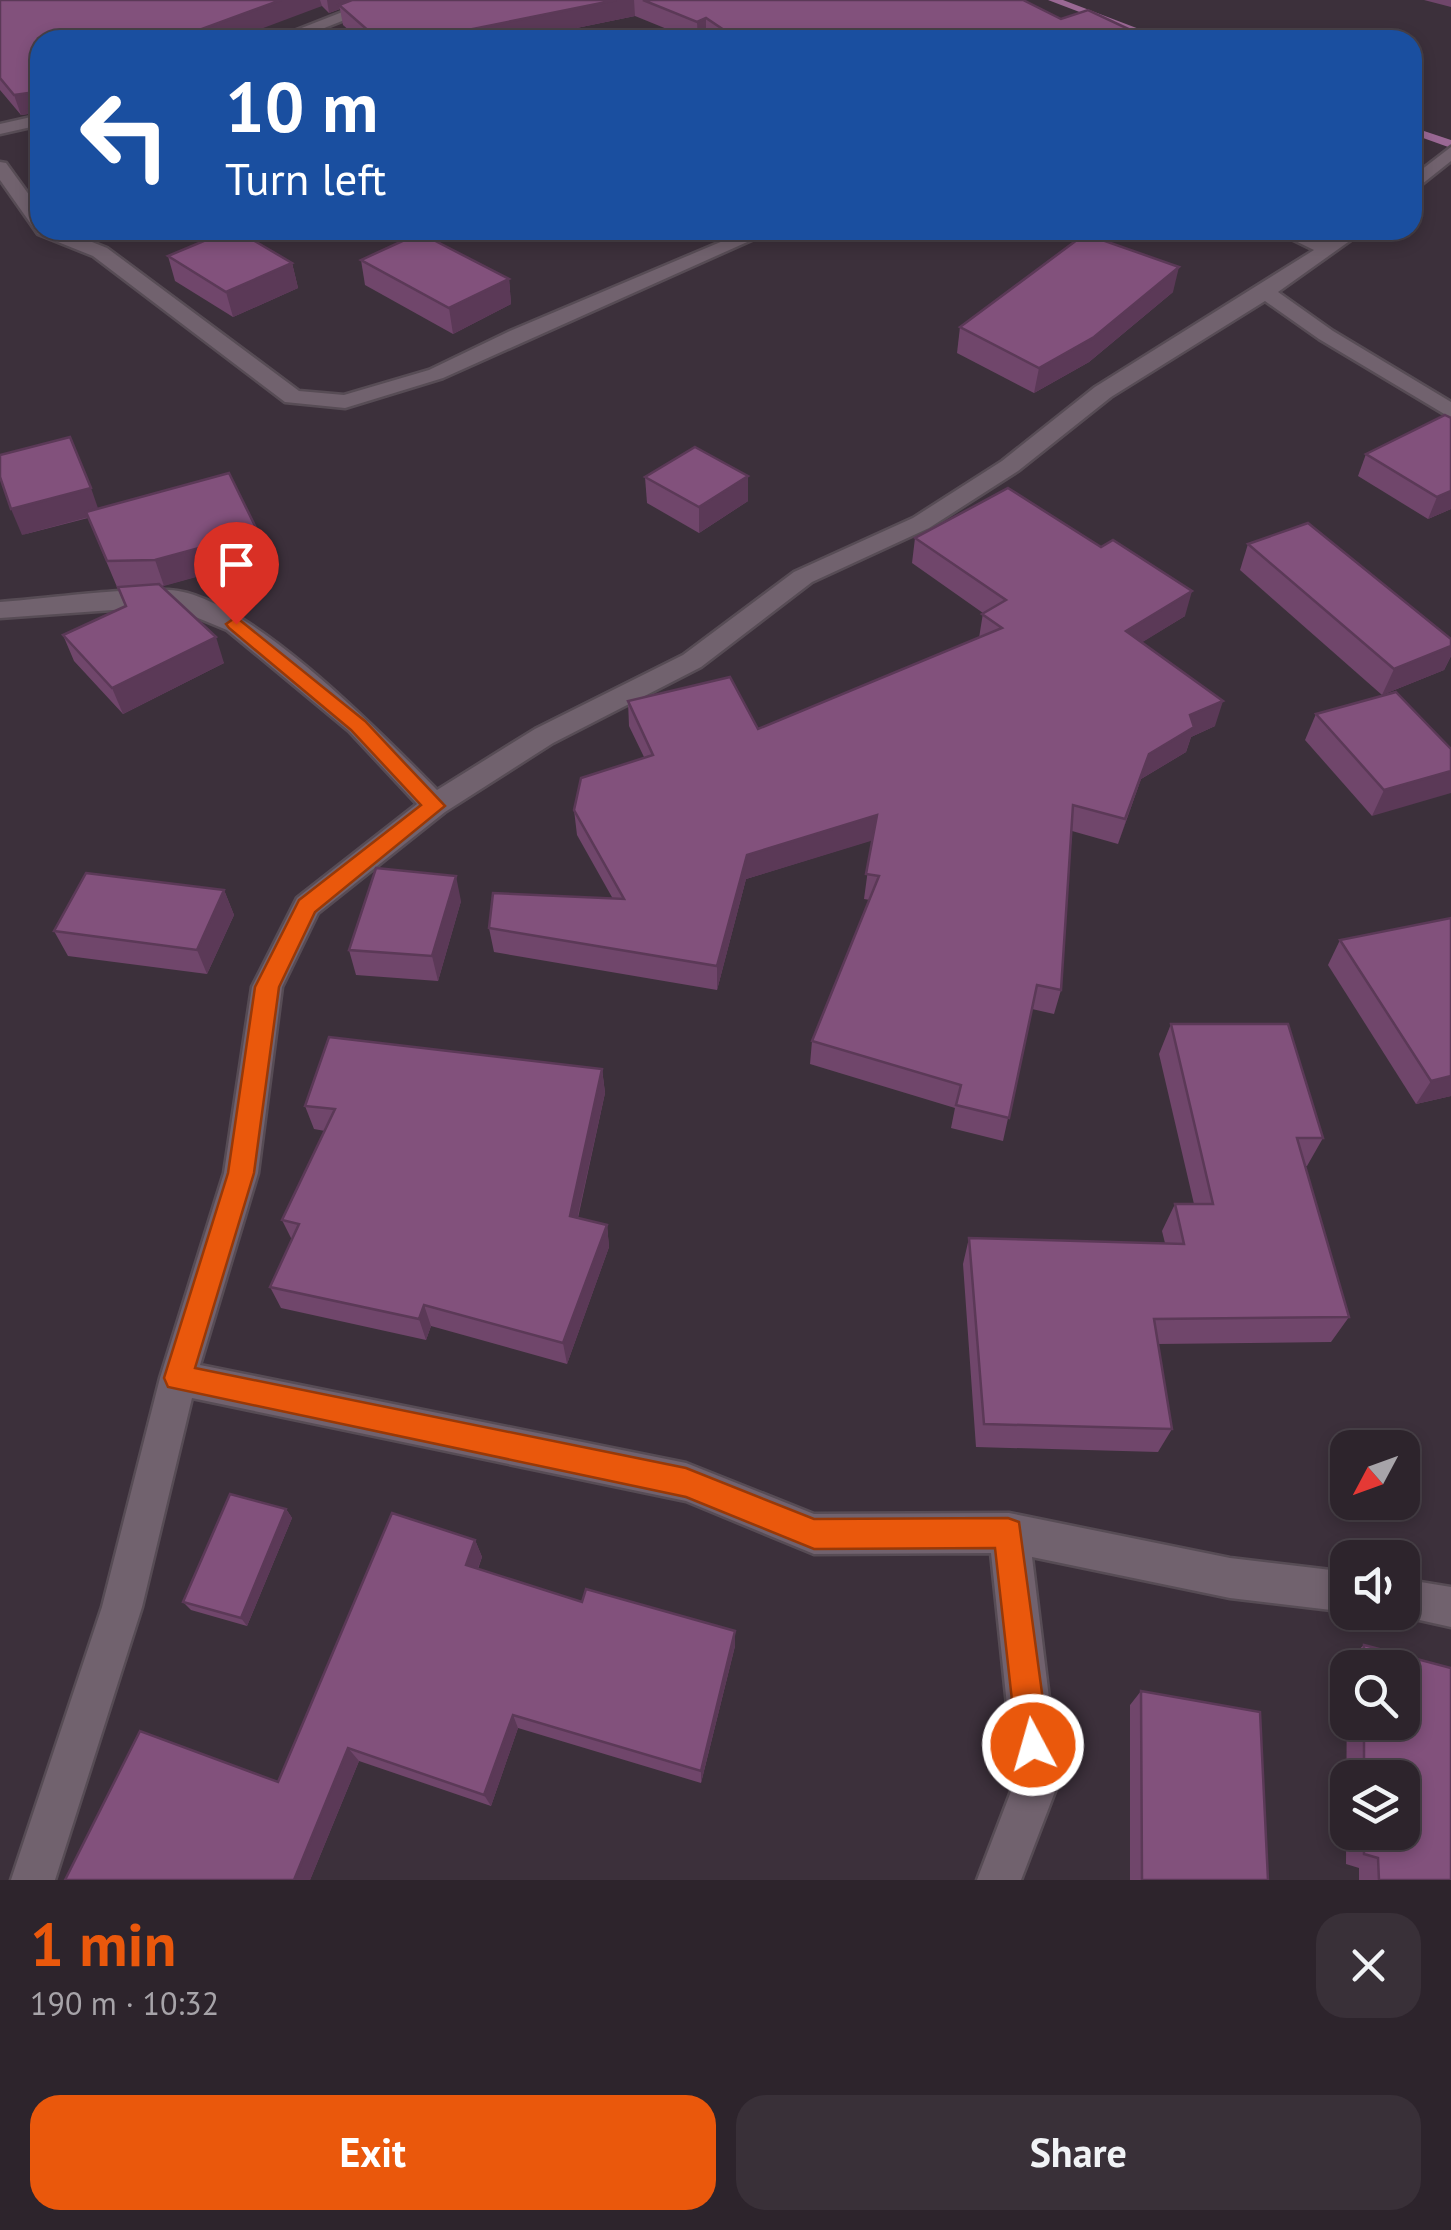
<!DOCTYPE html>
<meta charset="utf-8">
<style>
body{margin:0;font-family:"PT Sans",sans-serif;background:#393038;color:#f1f3f6;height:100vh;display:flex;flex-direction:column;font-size:38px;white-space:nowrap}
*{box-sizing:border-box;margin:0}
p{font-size:32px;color:#a7a4a9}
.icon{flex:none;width:55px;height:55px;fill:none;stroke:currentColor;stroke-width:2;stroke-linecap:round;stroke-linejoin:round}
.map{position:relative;height:1880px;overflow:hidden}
.side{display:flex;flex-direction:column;background:#2d242c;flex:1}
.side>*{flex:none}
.hud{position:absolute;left:30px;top:30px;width:1392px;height:210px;border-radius:30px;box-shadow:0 5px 15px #0003,0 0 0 2px #484148;background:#1a4fa0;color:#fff;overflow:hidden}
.needle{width:65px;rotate:229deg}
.fabs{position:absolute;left:1330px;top:1430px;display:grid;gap:20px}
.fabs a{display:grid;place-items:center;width:90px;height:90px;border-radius:20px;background:#2d242c;box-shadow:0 5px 15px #0003,0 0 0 2px #484148;font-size:50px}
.pin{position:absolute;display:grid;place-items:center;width:85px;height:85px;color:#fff;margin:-102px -42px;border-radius:50% 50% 50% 0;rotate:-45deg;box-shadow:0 0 10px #0007}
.pin .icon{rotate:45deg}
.me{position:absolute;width:110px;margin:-55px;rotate:354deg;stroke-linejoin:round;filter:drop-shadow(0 0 8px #0008)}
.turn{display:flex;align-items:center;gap:35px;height:210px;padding:0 30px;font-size:45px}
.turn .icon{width:130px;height:130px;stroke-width:2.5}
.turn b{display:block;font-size:70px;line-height:85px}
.round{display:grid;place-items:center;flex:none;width:105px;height:105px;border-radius:30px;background:#393038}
.overview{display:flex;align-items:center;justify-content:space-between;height:170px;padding:0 30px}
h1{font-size:60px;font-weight:600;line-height:75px;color:#ea580c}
.cta{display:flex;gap:20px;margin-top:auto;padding:20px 30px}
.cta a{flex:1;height:115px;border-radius:30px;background:#ea580c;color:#fff;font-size:40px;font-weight:600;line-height:115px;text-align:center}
.cta a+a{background:#393038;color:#f1f3f6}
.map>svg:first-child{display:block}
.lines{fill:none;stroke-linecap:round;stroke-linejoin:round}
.stream{fill:#9a6894;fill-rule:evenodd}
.minor-casing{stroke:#574c55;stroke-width:5}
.minor{fill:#71626e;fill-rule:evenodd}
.wall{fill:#70466b;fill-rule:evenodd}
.shaded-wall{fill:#5b3957}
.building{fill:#82517c;stroke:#5b3957;stroke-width:2.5}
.route{fill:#ea580c;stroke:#983908;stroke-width:2.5}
</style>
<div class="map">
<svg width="1451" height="1880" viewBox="0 0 1451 1880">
<rect width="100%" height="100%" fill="#3c303b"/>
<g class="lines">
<g class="stream">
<polygon points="1048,0 1063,0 1168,40 1153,40"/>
<polygon points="1412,127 1451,140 1451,148 1412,134"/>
</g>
<defs>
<g id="minor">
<polygon points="373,0 395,0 294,40 271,40"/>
<polygon points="40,115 40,125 0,134 0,124"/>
<polygon points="1451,147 1451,161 1412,192 1412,177"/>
<polygon points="0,162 6,163 40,210 40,230 62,230 107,248 299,391 344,395 429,370 510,331 749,230 774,230 443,378 345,408 285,402 93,256 38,234 0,180"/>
<path d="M 1273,230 L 1298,230 L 1326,242 L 1343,230 L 1365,230 L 1278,292 L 1333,331 L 1451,402 L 1451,418 L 1319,339 L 1265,301 L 1111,397 L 1018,471 L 929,528 L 812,582 L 701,667 L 553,743 L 445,812 L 318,913 L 282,987 L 258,1173 L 200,1365 L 686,1463 L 814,1514 L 1009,1513 L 1230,1558 L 1348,1572 L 1348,1612 L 1230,1598 L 1032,1557 L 1059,1781 L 1021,1880 L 977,1880 L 1015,1781 L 991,1553 L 814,1554 L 686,1501 L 192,1398 L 142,1607 L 55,1880 L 11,1880 L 102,1607 L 160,1378 L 224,1173 L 252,987 L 297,898 L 417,804 L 349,731 L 227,630 L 169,606 L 0,618 L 0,602 C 55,598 114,588 169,590 C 245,593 384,736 437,790 L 535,729 L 683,655 L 794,572 L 913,518 L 1002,461 L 1095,387 L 1314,250 Z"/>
<polygon points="1402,1579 1451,1587 1451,1627 1388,1613 1402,1612"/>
</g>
</defs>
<use href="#minor" class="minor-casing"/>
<use href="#minor" class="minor"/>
</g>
<g class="wall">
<polygon points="0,0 1023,0 1061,19 1152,40 709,40 706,38 694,40 635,16 518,40 360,40 343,25 340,9 329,13 322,6 40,40 40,138 34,130 28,114 21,115 0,90"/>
<polygon points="1424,0 1451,0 1451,7"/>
<polygon points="168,256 292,263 298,288 233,317 175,281"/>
<polygon points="361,260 509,279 511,304 453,334 365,285"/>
<polygon points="1173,292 1089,362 1034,393 957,353 960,327"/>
<polygon points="1451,418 1451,509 1428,519 1358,476 1366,454"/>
<polygon points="748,476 748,501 699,533 647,503 645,477"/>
<polygon points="98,508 265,558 162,586 224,663 123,714 74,661 63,635 125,606 88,518 22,535"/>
<polygon points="915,538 1185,616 1142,642 1215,726 1191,737 1186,752 1141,779 1118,844 1072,831 1061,990 1054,1014 1032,1009 1003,1141 951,1128 955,1108 810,1064 812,1041 870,900 864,899 872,840 746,879 717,990 494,952 489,928 613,899 577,835 574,810 644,757 629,726 628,701 758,729 979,638 983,613 912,563"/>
<polygon points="1248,544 1451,639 1451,656 1444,670 1382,695 1240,570"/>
<polygon points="1316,714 1451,749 1372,816 1305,740"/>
<polygon points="224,890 234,915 207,974 68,956 54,931"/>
<polygon points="461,901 438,981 356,975 349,950"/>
<polygon points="1340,940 1451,1096 1416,1104 1328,965"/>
<polygon points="1171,1024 1323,1138 1307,1166 1305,1166 1349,1317 1331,1342 1158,1344 1172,1429 1158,1452 976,1447 963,1264 969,1238 1165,1243 1162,1231 1175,1204 1194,1204 1159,1054"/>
<polygon points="602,1069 605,1093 578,1218 607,1225 609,1247 567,1364 431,1326 426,1340 281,1308 270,1287 292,1240 282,1220 325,1131 314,1129 305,1106"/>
<polygon points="286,1509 292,1518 247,1626 191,1610 183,1602"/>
<polygon points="475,1540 482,1557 478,1569 582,1602 735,1631 735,1646 701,1783 518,1728 491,1806 359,1761 310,1880 65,1880 278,1782"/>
<path d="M 1364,1645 L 1451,1668 L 1451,1880 L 1359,1880 L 1359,1868 L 1346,1864 L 1347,1660 ZM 1348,1668 L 1402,1668 L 1402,1722 L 1348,1722 ZM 1348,1778 L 1402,1778 L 1402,1832 L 1348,1832 Z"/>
<polygon points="1141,1691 1268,1880 1130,1880 1130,1705"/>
</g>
<g class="shaded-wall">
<polygon points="281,0 320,0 322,6 231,40 172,40"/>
<polygon points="327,0 363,0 339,5 340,9 329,13"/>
<polygon points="616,0 634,0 635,16 518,40 418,40"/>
<polygon points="706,18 706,38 698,40 697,22"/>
<polygon points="36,92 40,105 27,110 28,114 21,115 14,95"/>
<polygon points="292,263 298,288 233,317 226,292"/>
<polygon points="1179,267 1173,292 1089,362 1034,393 1039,368"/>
<polygon points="509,279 511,304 453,334 449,308"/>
<polygon points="748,476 748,501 699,533 699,507"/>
<polygon points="91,488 100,514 22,535 11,509"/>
<polygon points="1451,491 1451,509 1428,519 1437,497"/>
<polygon points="258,532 265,558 164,586 155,560"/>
<polygon points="1192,591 1185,616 1120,656 1126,631"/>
<polygon points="216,637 224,663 123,714 112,688"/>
<polygon points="1451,646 1451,656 1444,670 1382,695 1394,669"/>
<polygon points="1223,701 1215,726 1191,737 1186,752 1141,779 1118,844 1149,754 1190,715"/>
<polygon points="1451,771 1451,793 1372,816 1384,790"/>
<polygon points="877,815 874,840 746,879 717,990 717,966 747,855"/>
<polygon points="456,876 461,901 438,981 432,956"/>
<polygon points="224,890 234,915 207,974 197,950"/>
<polygon points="602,1069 605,1093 573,1238 570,1216"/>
<polygon points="1451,1076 1451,1096 1416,1104 1431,1081"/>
<polygon points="607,1225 609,1247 567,1364 563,1343"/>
<polygon points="424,1305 431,1326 426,1340 419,1319"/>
<polygon points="286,1509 292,1518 247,1626 241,1618"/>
<polygon points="475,1540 482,1557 473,1581 466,1565"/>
<polygon points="735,1631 735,1646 701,1783 701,1771"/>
<polygon points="513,1715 518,1728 491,1806 484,1795"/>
<polygon points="348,1748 359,1761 310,1880 294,1880"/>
</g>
<g class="building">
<polygon points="0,0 281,0 172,40 40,40 40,125 27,110 36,107 36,92 14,95 0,78"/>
<polygon points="352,0 616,0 418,40 379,40 339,5"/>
<polygon points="643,0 1023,0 1061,19 1088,10 1152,40 739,40 706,18 697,22"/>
<polygon points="230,230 236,230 292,263 226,292 168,256"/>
<polygon points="420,233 509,279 449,308 361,260"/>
<polygon points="1085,234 1179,267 1094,337 1039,368 960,327"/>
<polygon points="1445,415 1451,418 1451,491 1437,497 1366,454"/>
<polygon points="70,437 91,488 11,509 0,477 0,455"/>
<polygon points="695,447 748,476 699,507 645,477"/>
<polygon points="229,473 258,532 155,560 107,561 86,512"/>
<polygon points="1008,488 1101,547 1113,540 1192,591 1126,631 1223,701 1190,715 1194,727 1149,754 1125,819 1073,805 1061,990 1037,985 1009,1118 956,1105 961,1085 812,1041 879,876 866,874 877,815 747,855 717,966 489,928 493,893 624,899 574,810 581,778 653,755 628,701 730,677 758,729 1002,628 982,614 1006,600 915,538"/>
<polygon points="1308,523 1451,639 1451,646 1394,669 1248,544"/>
<polygon points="159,584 216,637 112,688 63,635 126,606 118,587"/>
<polygon points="1396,692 1451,749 1451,771 1384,790 1316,714"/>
<polygon points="376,868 456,876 432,956 349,950"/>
<polygon points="86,873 224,890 197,950 54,931"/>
<polygon points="1451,918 1451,1076 1431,1081 1340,940"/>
<polygon points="1171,1024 1288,1024 1323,1138 1297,1138 1349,1317 1154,1319 1172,1429 984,1424 969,1238 1184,1244 1175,1204 1213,1204"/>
<polygon points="329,1037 602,1069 570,1216 607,1225 563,1343 424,1305 419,1319 270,1287 299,1224 282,1220 335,1109 305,1106"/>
<polygon points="230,1494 286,1509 241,1618 183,1602"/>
<polygon points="392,1513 475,1540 466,1565 582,1602 586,1589 735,1631 701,1771 513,1715 484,1795 348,1748 294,1880 65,1880 140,1731 278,1782"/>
<polygon points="1364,1645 1451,1668 1451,1880 1379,1880 1378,1858 1364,1854 1364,1832 1402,1832 1402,1778 1364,1778 1364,1722 1402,1722 1402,1668 1364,1668"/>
<polygon points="1141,1691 1260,1712 1268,1880 1142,1880"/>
</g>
<polygon class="route" points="236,617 365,721 445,806 315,912 279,987 254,1173 195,1368 686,1468 814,1519 1008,1518 1019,1522 1049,1745 1044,1757 1033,1761 1022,1757 1017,1745 995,1548 814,1549 686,1497 168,1387 164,1378 228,1173 255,987 299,900 421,805 351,730 229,628 226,624"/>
</svg>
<div class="fabs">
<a><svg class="needle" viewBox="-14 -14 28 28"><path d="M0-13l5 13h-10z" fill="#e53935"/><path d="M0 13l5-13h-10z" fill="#a7a4a9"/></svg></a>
<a><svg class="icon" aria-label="sound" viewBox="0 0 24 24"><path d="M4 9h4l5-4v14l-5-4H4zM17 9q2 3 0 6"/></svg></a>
<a><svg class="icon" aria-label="search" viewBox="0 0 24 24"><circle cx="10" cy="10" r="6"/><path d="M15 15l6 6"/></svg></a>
<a><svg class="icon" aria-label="layers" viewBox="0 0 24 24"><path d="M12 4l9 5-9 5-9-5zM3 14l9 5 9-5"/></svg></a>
</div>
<div class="pin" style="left:236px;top:624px;background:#d93025"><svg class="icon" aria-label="arrive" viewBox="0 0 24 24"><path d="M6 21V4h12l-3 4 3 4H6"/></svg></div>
<svg class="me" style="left:1033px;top:1745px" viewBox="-20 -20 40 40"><circle r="17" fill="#ea580c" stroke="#fff" stroke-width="3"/><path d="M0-11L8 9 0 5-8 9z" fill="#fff"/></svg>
<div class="hud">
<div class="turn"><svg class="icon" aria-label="left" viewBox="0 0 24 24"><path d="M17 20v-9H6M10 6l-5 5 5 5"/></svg><div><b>10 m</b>Turn left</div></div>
</div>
</div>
<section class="side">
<div class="overview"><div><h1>1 min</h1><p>190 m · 10:32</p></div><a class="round"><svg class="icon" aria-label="close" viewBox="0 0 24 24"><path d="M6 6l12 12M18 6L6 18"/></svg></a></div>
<div class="cta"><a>Exit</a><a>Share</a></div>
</section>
